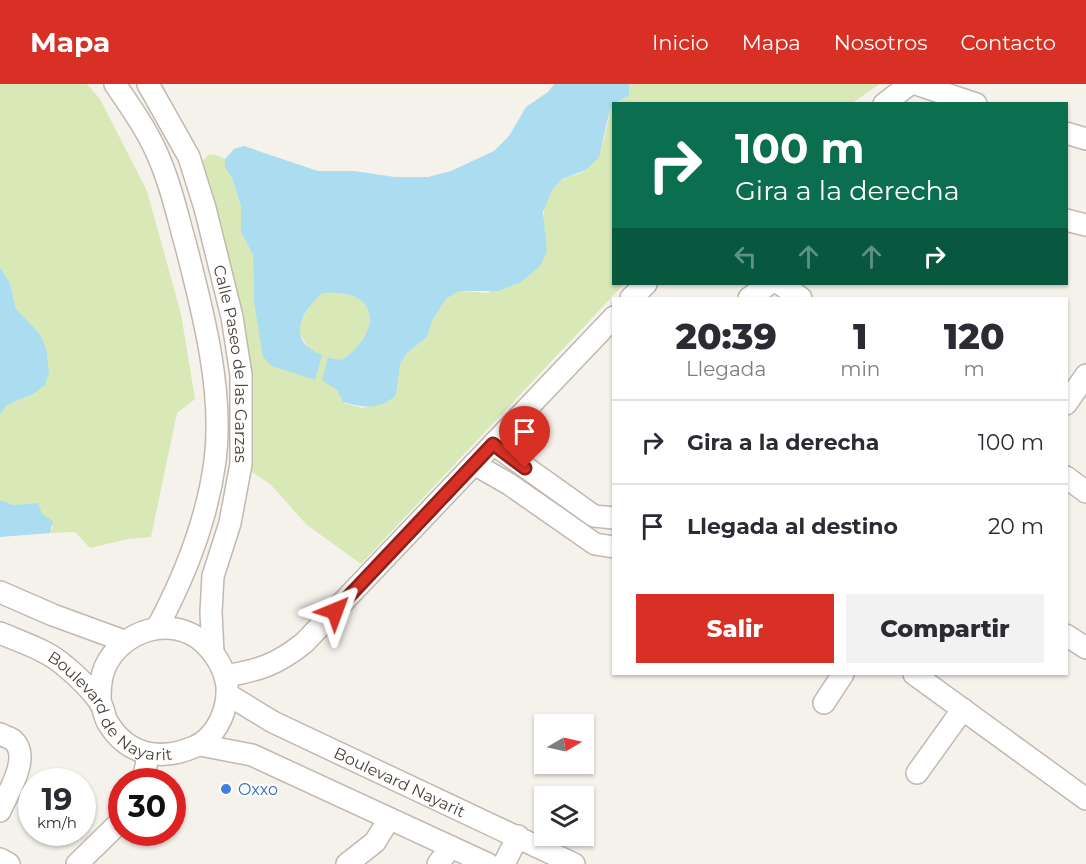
<!DOCTYPE html>
<html lang="es">
<style>
body{margin:0;font-family:Montserrat,sans-serif;background:#f2f2f3;color:#2b2b33;height:100vh;display:flex;flex-direction:column;font-size:22px;white-space:nowrap}
*{box-sizing:border-box;margin:0}
p{font-size:20px;color:#7c7c81}
.icon{flex:none;width:33px;height:33px;fill:none;stroke:currentColor;stroke-width:2;stroke-linecap:round;stroke-linejoin:round}
.map{position:relative;flex:1;overflow:hidden}
.drawer{position:absolute;left:612px;top:213px;width:456px;height:378px;display:flex;flex-direction:column;background:#fff;border-radius:0px;box-shadow:0 2px 4px #0004}
.drawer>*{flex:none}
.hud{position:absolute;left:612px;top:18px;width:456px;height:183px;border-radius:0px;box-shadow:0 2px 4px #0004;background:#0b6e4f;color:#fff;overflow:hidden}
.needle{width:39px;rotate:81deg}
.fabs{position:absolute;left:534px;top:630px;display:grid;gap:12px}
.fabs a{display:grid;place-items:center;width:60px;height:60px;border-radius:0px;background:#fff;box-shadow:0 2px 4px #0004;font-size:30px}
.speed{position:absolute;left:18px;top:684px;display:flex;gap:12px;font-size:30px;font-weight:700;text-align:center}
.speed>*{display:grid;place-content:center;width:78px;height:78px;border-radius:50%;background:#fff;box-shadow:0 2px 4px #0004;line-height:1}
.speed small{font-size:15px;font-weight:400}
.speed .limit{border:9px solid #d22;background:#fff;color:#111}
.pin{position:absolute;display:grid;place-items:center;width:51px;height:51px;color:#fff;margin:-62px -26px;border-radius:50% 50% 50% 0;rotate:-45deg;box-shadow:0 0 6px #0007}
.pin .icon{rotate:45deg}
.me{position:absolute;width:66px;margin:-33px;rotate:44deg;stroke-linejoin:round;filter:drop-shadow(0 0 4px #0008)}
.turn{display:flex;align-items:center;gap:21px;height:126px;padding:0 24px;font-size:27px}
.turn .icon{width:78px;height:78px;stroke-width:2.5}
.turn b{display:block;font-size:42px;line-height:51px}
.lanes{display:flex;align-items:center;height:57px;padding:0 24px;background:#0003;justify-content:center;gap:30px;direction:ltr}
.lanes .off{opacity:.35}
.eta{display:flex;justify-content:space-evenly;align-items:center;height:102px;text-align:center}
.eta b{font-size:36px;font-weight:800;line-height:42px}
.button{display:flex;gap:12px;margin-top:auto;padding:12px 24px}
.button a{flex:1;height:69px;border-radius:0px;background:#d93025;color:#fff;font-size:24px;font-weight:800;line-height:69px;text-align:center}
.button a+a{background:#f2f2f3;color:#2b2b33}
ul{padding:0;list-style:none}
li{display:flex;align-items:center;gap:18px;height:84px;padding:0 24px;border-top:2px solid #e1e1e2}
li div{flex:1}
li b{display:block;font-size:22px}
li em{font-style:normal}
header{display:flex;align-items:center;gap:36px;box-sizing:border-box;height:84px;padding:0 30px;background:#d93025;color:#fff}
header strong{font-size:28px}
nav{display:flex;gap:33px;margin-inline-start:auto;font-size:21px}
.map>svg:first-child{display:block}
.green{fill:#d8e8b7}
.water{fill:#acdcef}
.lines{fill:none;stroke-linecap:round;stroke-linejoin:round}
.minor-casing{stroke:#c1b8af;stroke-width:24}
.minor{stroke:#fff;stroke-width:21}
.route-casing{stroke:#8d1f18;stroke-width:15}
.route{stroke:#d93025;stroke-width:10}
.shop-dot{fill:#3f7fe0;stroke:#fff;stroke-width:2}
.labels{text-anchor:middle;stroke-width:4.5;stroke-linejoin:round;paint-order:stroke}
.street-label{font-size:16px;fill:#4a423a;stroke:#fff}
.shop-label{font-size:16px;fill:#366cbe;stroke:#fff;text-anchor:start}
</style>
<header>
<strong>Mapa</strong>
<nav><a>Inicio</a><a>Mapa</a><a>Nosotros</a><a>Contacto</a></nav>
</header>
<div class="map">
<svg width="1086" height="780" viewBox="0 0 1086 780">
<rect width="100%" height="100%" fill="#f5f2ec"/>
<g class="green">
<polygon points="0,0 87,0 100,15 147,107 181,230 195,315 177,329 151,453 128,455 90,464 75,448 50,449 53,443 41,429 38,420 14,421 0,416 0,330 7,321 33,310 39,249 16,225 10,199 0,183"/>
<polygon points="629,0 880,0 852,19 615,20 629,12"/>
<path d="M 613,21 L 614,200 L 624,200 L 361,480 L 307,441 L 270,400 L 253,389 L 247,379 L 230,187 L 202,78 L 208,71 L 214,70 L 225,75 L 225,83 L 232,94 L 241,122 L 241,148 L 253,171 L 254,218 L 295,289 L 315,295 L 311,267 L 299,249 L 300,239 L 311,220 L 322,208 C 379,205 384,246 342,276 L 328,275 L 337,306 L 344,319 L 363,324 L 396,311 L 400,281 L 406,270 L 427,253 L 432,237 L 446,215 L 459,207 L 488,209 L 543,145 C 543,127 546,105 563,95 C 570,91 580,91 586,86 C 602,73 607,45 610,25 Z"/>
</g>
<g class="water">
<path d="M 554,0 L 629,0 L 629,12 L 614,20 L 610,25 L 599,73 L 586,86 L 562,95 L 552,106 L 543,128 L 547,168 L 540,182 L 521,198 L 498,207 L 459,207 L 446,215 L 432,237 L 427,253 L 406,270 L 400,281 L 396,311 C 380,326 364,324 343,318 L 337,306 L 322,296 L 328,274 L 342,276 C 384,246 379,204 322,209 C 301,229 285,256 322,271 L 315,296 L 272,282 L 263,273 L 254,218 L 253,171 L 241,148 L 241,122 L 232,94 L 225,83 L 225,75 L 234,65 L 244,62 L 318,87 L 354,87 L 395,93 L 428,93 L 451,87 L 494,67 L 509,52 L 526,23 L 548,8 Z"/>
<polygon points="0,183 10,199 16,225 39,249 46,264 49,289 45,301 33,310 7,321 0,330"/>
<polygon points="0,416 14,421 38,419 42,430 53,437 50,449 0,453"/>
</g>
<g class="lines">
<defs>
<g id="minor">
<path d="M 115,0 C 132,25 150,50 161,79 C 172,105 178,134 186,162 C 203,228 224,308 215,377 C 207,437 185,492 157,544"/>
<path id="s1" d="M 148,0 L 189,73 L 205,124 L 232,233 L 241,291 L 241,380 L 230,439 L 213,492 L 211,528 L 213,569"/>
<polyline points="916,0 976,20"/>
<polyline points="884,20 910,0"/>
<polyline points="1066,49 1086,55"/>
<polyline points="1066,136 1086,141"/>
<polyline points="780,200 801,214"/>
<polyline points="631,214 646,200"/>
<polyline points="749,214 769,200"/>
<polyline points="1066,320 1086,291"/>
<polyline points="493,360 594,432 614,434"/>
<polyline points="474,380 509,400 595,460 614,463"/>
<polyline points="1066,393 1086,408"/>
<polyline points="0,508 53,531 124,557"/>
<path id="s2" d="M 0,549 C 21,558 47,566 65,582 C 76,591 91,606 100,618 C 104,624 104,633 108,639 C 128,672 161,677 194,663 C 214,655 225,632 227,612 C 229,593 218,572 204,559 C 172,530 122,546 105,583 C 100,595 100,607 100,619"/>
<polyline points="1066,551 1086,564"/>
<polyline points="914,590 1086,715"/>
<path d="M 225,592 C 260,586 276,581 304,559 L 614,233"/>
<path id="s3" d="M 227,610 L 273,638 L 574,780"/>
<polyline points="824,619 843,590"/>
<path d="M 0,650 C 4,652 10,654 13,656 C 32,673 7,710 0,727"/>
<polyline points="200,661 252,671 488,780"/>
<polyline points="917,689 963,625"/>
<polyline points="143,698 148,671"/>
<polyline points="0,775 9,780"/>
<polyline points="77,780 122,736"/>
<polyline points="347,780 375,758 389,735"/>
<polyline points="438,780 451,763"/>
<polyline points="504,780 518,752"/>
</g>
</defs>
<use href="#minor" class="minor-casing"/>
<use href="#minor" class="minor"/>
</g>
<g class="lines">
<defs>
<polyline id="route" points="335,527 493,360 525,384"/>
</defs>
<use href="#route" class="route-casing"/>
<use href="#route" class="route"/>
</g>
<circle class="shop-dot" cx="226" cy="705" r="6"/>
<g class="labels">
<g class="street-label">
<text dy="6" stroke="none"><textPath href="#s1" startOffset="296">Calle Paseo de las Garzas</textPath></text>
<text dy="6" stroke="none"><textPath href="#s2" startOffset="138">Boulevard de Nayarit</textPath></text>
<text dy="6" stroke="none"><textPath href="#s3" startOffset="194">Boulevard Nayarit</textPath></text>
</g>
<g class="shop-label">
<text x="238" y="711">Oxxo</text>
</g>
</g>
</svg>
<div class="fabs">
<a><svg class="needle" viewBox="-14 -14 28 28"><path d="M0-13l5 13h-10z" fill="#e53935"/><path d="M0 13l5-13h-10z" fill="#7c7c81"/></svg></a>
<a><svg class="icon" aria-label="layers" viewBox="0 0 24 24"><path d="M12 4l9 5-9 5-9-5zM3 14l9 5 9-5"/></svg></a>
</div>
<div class="speed"><div>19<small>km/h</small></div><div class="limit">30</div></div>
<div class="pin" style="left:525px;top:384px;background:#d93025"><svg class="icon" aria-label="arrive" viewBox="0 0 24 24"><path d="M6 21V4h12l-3 4 3 4H6"/></svg></div>
<svg class="me" style="left:335px;top:527px" viewBox="-20 -20 40 40"><path d="M0-17L14 15 0 8-14 15z" fill="#d93025" stroke="#fff" stroke-width="4"/></svg>
<div class="hud">
<div class="turn"><svg class="icon" aria-label="right" viewBox="0 0 24 24"><path d="M7 20v-9h11M14 6l5 5-5 5"/></svg><div><b>100 m</b>Gira a la derecha</div></div>
<div class="lanes"><svg class="icon off" aria-label="left" viewBox="0 0 24 24"><path d="M17 20v-9H6M10 6l-5 5 5 5"/></svg><svg class="icon off" aria-label="ahead" viewBox="0 0 24 24"><path d="M12 20V5M6 11l6-6 6 6"/></svg><svg class="icon off" aria-label="ahead" viewBox="0 0 24 24"><path d="M12 20V5M6 11l6-6 6 6"/></svg><svg class="icon" aria-label="right" viewBox="0 0 24 24"><path d="M7 20v-9h11M14 6l5 5-5 5"/></svg></div>
</div>
<section class="drawer">
<div class="eta">
<div><b>20:39</b><p>Llegada</p></div>
<div><b>1</b><p>min</p></div>
<div><b>120</b><p>m</p></div>
</div>
<ul>
<li><svg class="icon" aria-label="right" viewBox="0 0 24 24"><path d="M7 20v-9h11M14 6l5 5-5 5"/></svg><div><b>Gira a la derecha</b></div><em>100 m</em></li>
<li><svg class="icon" aria-label="arrive" viewBox="0 0 24 24"><path d="M6 21V4h12l-3 4 3 4H6"/></svg><div><b>Llegada al destino</b></div><em>20 m</em></li>
</ul>
<div class="button"><a>Salir</a><a>Compartir</a></div>
</section>
</div>
